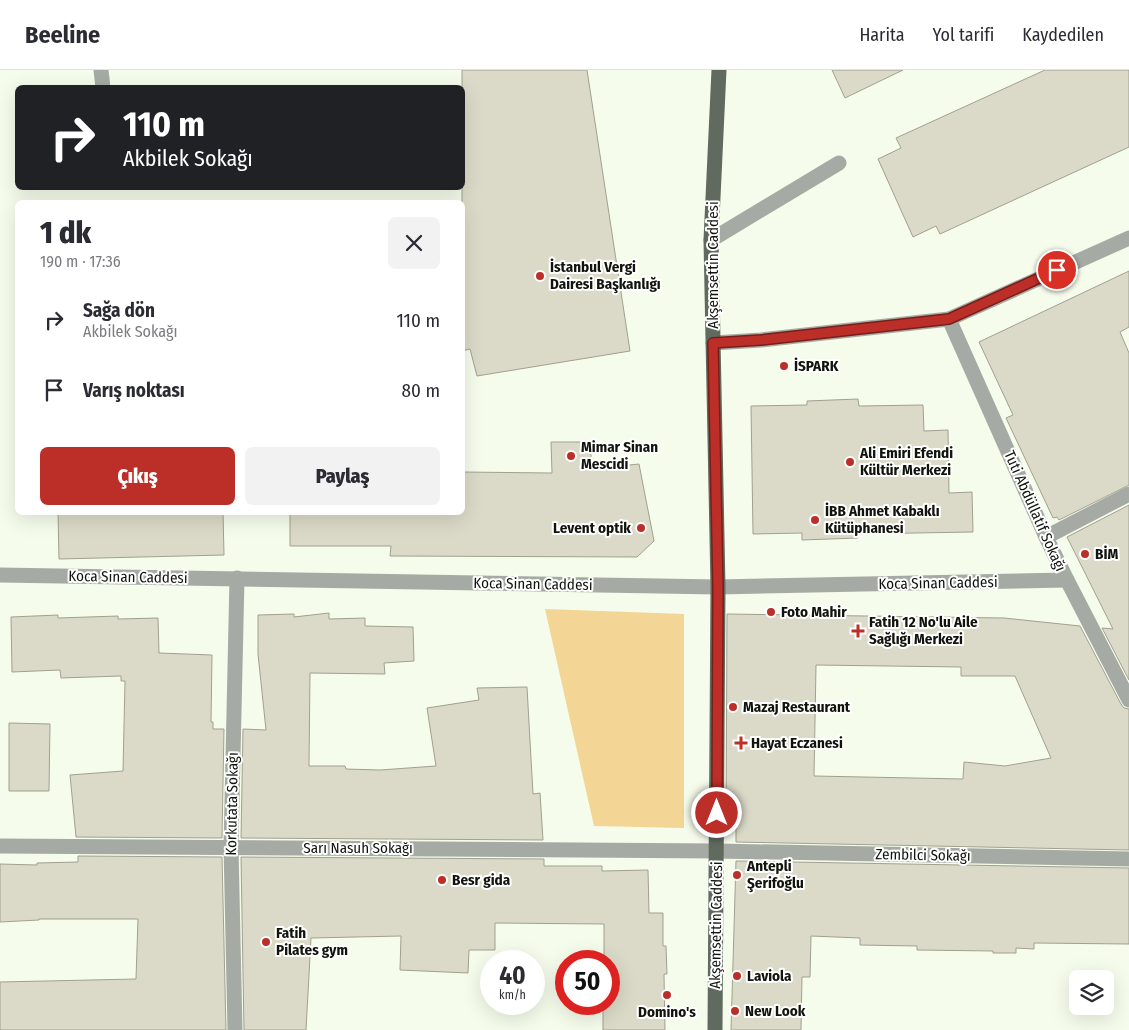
<!DOCTYPE html>
<html lang="tr">
<meta charset="utf-8">
<style>
body{margin:0;font-family:"Fira Sans Condensed",sans-serif;background:#f2f2f3;color:#2b2b33;height:100vh;display:flex;flex-direction:column;font-size:19px;white-space:nowrap}
*{box-sizing:border-box;margin:0}
p{font-size:16px;color:#7c7c81}
.icon{flex:none;width:28px;height:28px;fill:none;stroke:currentColor;stroke-width:2;stroke-linecap:round;stroke-linejoin:round}
.map{position:relative;flex:1;overflow:hidden}
.details{position:absolute;left:15px;top:130px;width:450px;height:315px;display:flex;flex-direction:column;background:#fff;border-radius:8px;box-shadow:0 5px 20px #0002}
.details>*{flex:none}
.hud{position:absolute;left:15px;top:15px;width:450px;height:105px;border-radius:8px;box-shadow:0 5px 20px #0002;background:#202124;color:#fff;overflow:hidden}
.controls{position:absolute;left:1069px;top:900px;display:grid;gap:10px}
.controls a{display:grid;place-items:center;width:45px;height:45px;border-radius:8px;background:#fff;box-shadow:0 5px 20px #0002;font-size:25px}
.speed{position:absolute;left:480px;top:880px;display:flex;gap:10px;font-size:25px;font-weight:700;text-align:center}
.speed>*{display:grid;place-content:center;width:65px;height:65px;border-radius:50%;background:#fff;box-shadow:0 5px 20px #0002;line-height:1}
.speed small{font-size:12px;font-weight:400}
.speed .limit{border:8px solid #d22;background:#fff;color:#111}
.pin{position:absolute;display:grid;place-items:center;width:42px;height:42px;color:#fff;margin:-21px;border:2px solid #fff;border-radius:50%;box-shadow:0 1px 5px #0007}
.me{position:absolute;width:55px;margin:-28px;rotate:0deg;stroke-linejoin:round;filter:drop-shadow(0 0 4px #0008)}
.turn{display:flex;align-items:center;gap:18px;height:105px;padding:0 25px;font-size:22px}
.turn .icon{width:65px;height:65px;stroke-width:2.5}
.turn b{display:block;font-size:35px;line-height:42px}
.round{display:grid;place-items:center;flex:none;width:52px;height:52px;border-radius:8px;background:#f2f2f3}
.head{display:flex;align-items:center;justify-content:space-between;height:85px;padding:0 25px}
h1{font-size:30px;font-weight:800;line-height:38px}
.primary-button{display:flex;gap:10px;margin-top:auto;padding:10px 25px}
.primary-button a{flex:1;height:58px;border-radius:8px;background:#bc2e28;color:#fff;font-size:20px;font-weight:800;line-height:58px;text-align:center}
.primary-button a+a{background:#f2f2f3;color:#2b2b33}
ul{padding:0;list-style:none}
li{display:flex;align-items:center;gap:15px;height:70px;padding:0 25px}
li div{flex:1}
li b{display:block;font-size:19px}
li em{font-style:normal}
header{display:flex;align-items:center;gap:30px;box-sizing:border-box;height:70px;padding:0 25px;background:#fff;border-bottom:1px solid #e1e1e2}
header strong{font-size:24px}
nav{display:flex;gap:28px;margin-inline-start:auto;font-size:18px}
.map>svg:first-child{display:block}
.green{fill:#f3d595}
.building{fill:#dbdac8;stroke:#a1a08f;fill-rule:evenodd}
.lines{fill:none;stroke-linecap:round;stroke-linejoin:round}
.minor{stroke:#a5aba4;stroke-width:15}
.major{stroke:#606a5f;stroke-width:15}
.route-casing{stroke:#7a1e1a;stroke-width:12}
.route{stroke:#bc2e28;stroke-width:9}
.poi-dot{fill:#bc2e28;stroke:#fff;stroke-width:2}
.labels{text-anchor:middle;stroke-width:4;stroke-linejoin:round;paint-order:stroke}
.street-label{font-size:15px;fill:#11130d;stroke:#fff}
.poi-label{font-size:15px;font-weight:bold;fill:#11130d;stroke:#fff;text-anchor:start}
</style>
<header>
<strong>Beeline</strong>
<nav><a>Harita</a><a>Yol tarifi</a><a>Kaydedilen</a></nav>
</header>
<div class="map">
<svg width="1129" height="960" viewBox="0 0 1129 960">
<rect width="100%" height="100%" fill="#f6fceb"/>
<polygon class="green" points="545,539 684,544 684,758 594,756"/>
<g class="building">
<polygon points="462,0 587,0 630,281 477,306 470,279 462,281"/>
<polygon points="832,0 903,0 845,28"/>
<polygon points="1045,0 1129,0 1129,77 940,164 936,156 913,167 878,89 901,78 896,68"/>
<polygon points="1129,201 1129,257 1120,262 1129,283 1129,415 1059,450 1057,447 1053,448 1006,348 1013,345 979,272"/>
<polygon points="858,329 859,336 923,335 924,361 948,360 949,423 972,422 973,462 858,464 858,468 802,470 802,463 753,464 751,336 807,335 807,331"/>
<polygon points="551,372 591,372 591,399 639,394 654,471 637,487 390,486 391,476 290,476 290,442 462,442 462,402 552,403"/>
<polygon points="1129,435 1129,610 1102,558 1113,559 1067,467"/>
<polygon points="58,442 223,442 224,485 59,489"/>
<polygon points="329,543 329,549 365,548 365,556 413,557 414,591 384,593 385,604 310,603 309,696 345,696 346,699 380,700 436,696 427,638 479,630 477,618 527,617 533,724 540,723 543,770 241,768 243,659 266,660 258,584 258,545 294,544 294,547"/>
<path d="M 727,544 L 1004,548 L 1080,556 L 1121,634 L 1124,638 L 1129,639 L 1129,780 L 736,772 L 736,756 L 726,756 ZM 816,595 L 961,597 L 961,606 L 1015,606 L 1051,688 L 1005,696 L 964,692 L 963,709 L 814,706 Z"/>
<polygon points="58,545 58,548 118,546 118,549 158,548 159,583 212,585 211,652 213,652 213,659 224,659 222,768 76,767 70,705 123,701 125,611 121,611 121,606 61,608 60,600 12,602 11,547"/>
<polygon points="9,653 50,654 49,721 9,721"/>
<polygon points="78,786 222,787 226,960 0,960 0,912 136,909 138,849 39,849 39,850 0,852 0,794 37,795 37,793 78,792"/>
<polygon points="241,787 544,789 544,796 602,796 602,801 648,800 649,843 663,843 663,876 666,876 667,904 664,904 665,960 603,960 603,934 609,934 609,891 604,891 604,854 495,853 495,880 469,880 468,903 400,900 401,866 311,868 306,960 244,960"/>
<polygon points="736,791 1129,798 1129,874 1034,873 1034,879 1016,878 1016,883 993,883 993,881 917,880 917,876 860,875 860,868 811,866 810,907 802,907 801,960 731,960"/>
</g>
<g class="lines">
<g class="minor">
<polyline points="101,0 103,18"/>
<polyline points="711,170 839,93"/>
<polyline points="949,249 1046,467 1067,510 1129,630"/>
<polyline points="713,273 761,270 949,249 1129,168"/>
<polyline points="1046,467 1129,424"/>
<polyline points="0,505 718,517 1067,510"/>
<polyline points="0,776 717,781 1129,789"/>
<polyline points="235,960 231,777 237,508"/>
</g>
<polyline class="major" points="715,960 718,517 711,170 719,0"/>
</g>
<g class="lines">
<defs>
<polyline id="route" points="717,743 718,517 713,273 761,270 949,249 1057,200"/>
</defs>
<use href="#route" class="route-casing"/>
<use href="#route" class="route"/>
</g>
<g class="poi-dot">
<circle cx="540" cy="206" r="5"/>
<circle cx="784" cy="296" r="5"/>
<circle cx="571" cy="386" r="5"/>
<circle cx="850" cy="392" r="5"/>
<circle cx="815" cy="450" r="5"/>
<circle cx="641" cy="458" r="5"/>
<circle cx="1085" cy="484" r="5"/>
<circle cx="771" cy="542" r="5"/>
<path d="M855.5 553.5h5v5h5v5h-5v5h-5v-5h-5v-5h5z"/>
<circle cx="733" cy="637" r="5"/>
<path d="M738.5 665.5h5v5h5v5h-5v5h-5v-5h-5v-5h5z"/>
<circle cx="737" cy="805" r="5"/>
<circle cx="442" cy="810" r="5"/>
<circle cx="266" cy="872" r="5"/>
<circle cx="737" cy="906" r="5"/>
<circle cx="667" cy="925" r="5"/>
<circle cx="735" cy="941" r="5"/>
</g>
<g class="labels">
<g class="street-label">
<text transform="translate(713 195) rotate(-90)" y="5">Akşemsettin Caddesi</text>
<text transform="translate(1035 441) rotate(66)" y="5">Tuti Abdüllatif Sokağı</text>
<text transform="translate(128 507) rotate(1)" y="5">Koca Sinan Caddesi</text>
<text transform="translate(938 513) rotate(-1)" y="5">Koca Sinan Caddesi</text>
<text transform="translate(533 514) rotate(1)" y="5">Koca Sinan Caddesi</text>
<text transform="translate(232 734) rotate(-89)" y="5">Korkutata Sokağı</text>
<text x="358" y="783">Sarı Nasuh Sokağı</text>
<text transform="translate(923 785) rotate(1)" y="5">Zembilci Sokağı</text>
<text transform="translate(716 855) rotate(-89)" y="5">Akşemsettin Caddesi</text>
</g>
<g class="poi-label">
<text x="550" y="202">İstanbul Vergi<tspan x="550" dy="17">Dairesi Başkanlığı</tspan></text>
<text x="794" y="301">İSPARK</text>
<text x="581" y="382">Mimar Sinan<tspan x="581" dy="17">Mescidi</tspan></text>
<text x="860" y="388">Ali Emiri Efendi<tspan x="860" dy="17">Kültür Merkezi</tspan></text>
<text x="825" y="446">İBB Ahmet Kabaklı<tspan x="825" dy="17">Kütüphanesi</tspan></text>
<text x="631" y="463" text-anchor="end">Levent optik</text>
<text x="1095" y="489">BİM</text>
<text x="781" y="547">Foto Mahir</text>
<text x="869" y="557">Fatih 12 No'lu Aile<tspan x="869" dy="17">Sağlığı Merkezi</tspan></text>
<text x="743" y="642">Mazaj Restaurant</text>
<text x="751" y="678">Hayat Eczanesi</text>
<text x="747" y="801">Antepli<tspan x="747" dy="17">Şerifoğlu</tspan></text>
<text x="452" y="815">Besr gida</text>
<text x="276" y="868">Fatih<tspan x="276" dy="17">Pilates gym</tspan></text>
<text x="747" y="911">Laviola</text>
<text x="745" y="946">New Look</text>
<text x="667" y="947" text-anchor="middle">Domino's</text>
</g>
</g>
</svg>
<div class="controls">
<a><svg class="icon" aria-label="layers" viewBox="0 0 24 24"><path d="M12 4l9 5-9 5-9-5zM3 14l9 5 9-5"/></svg></a>
</div>
<div class="speed"><div>40<small>km/h</small></div><div class="limit">50</div></div>
<div class="pin" style="left:1057px;top:200px;background:#d93025"><svg class="icon" aria-label="arrive" viewBox="0 0 24 24"><path d="M6 21V4h12l-3 4 3 4H6"/></svg></div>
<svg class="me" style="left:717px;top:743px" viewBox="-20 -20 40 40"><circle r="17" fill="#bc2e28" stroke="#fff" stroke-width="3"/><path d="M0-11L8 9 0 5-8 9z" fill="#fff"/></svg>
<div class="hud">
<div class="turn"><svg class="icon" aria-label="right" viewBox="0 0 24 24"><path d="M7 20v-9h11M14 6l5 5-5 5"/></svg><div><b>110 m</b>Akbilek Sokağı</div></div>
</div>
<section class="details">
<div class="head"><div><h1>1 dk</h1><p>190 m · 17:36</p></div><a class="round"><svg class="icon" aria-label="close" viewBox="0 0 24 24"><path d="M6 6l12 12M18 6L6 18"/></svg></a></div>
<ul>
<li><svg class="icon" aria-label="right" viewBox="0 0 24 24"><path d="M7 20v-9h11M14 6l5 5-5 5"/></svg><div><b>Sağa dön</b><p>Akbilek Sokağı</p></div><em>110 m</em></li>
<li><svg class="icon" aria-label="arrive" viewBox="0 0 24 24"><path d="M6 21V4h12l-3 4 3 4H6"/></svg><div><b>Varış noktası</b></div><em>80 m</em></li>
</ul>
<div class="primary-button"><a>Çıkış</a><a>Paylaş</a></div>
</section>
</div>
